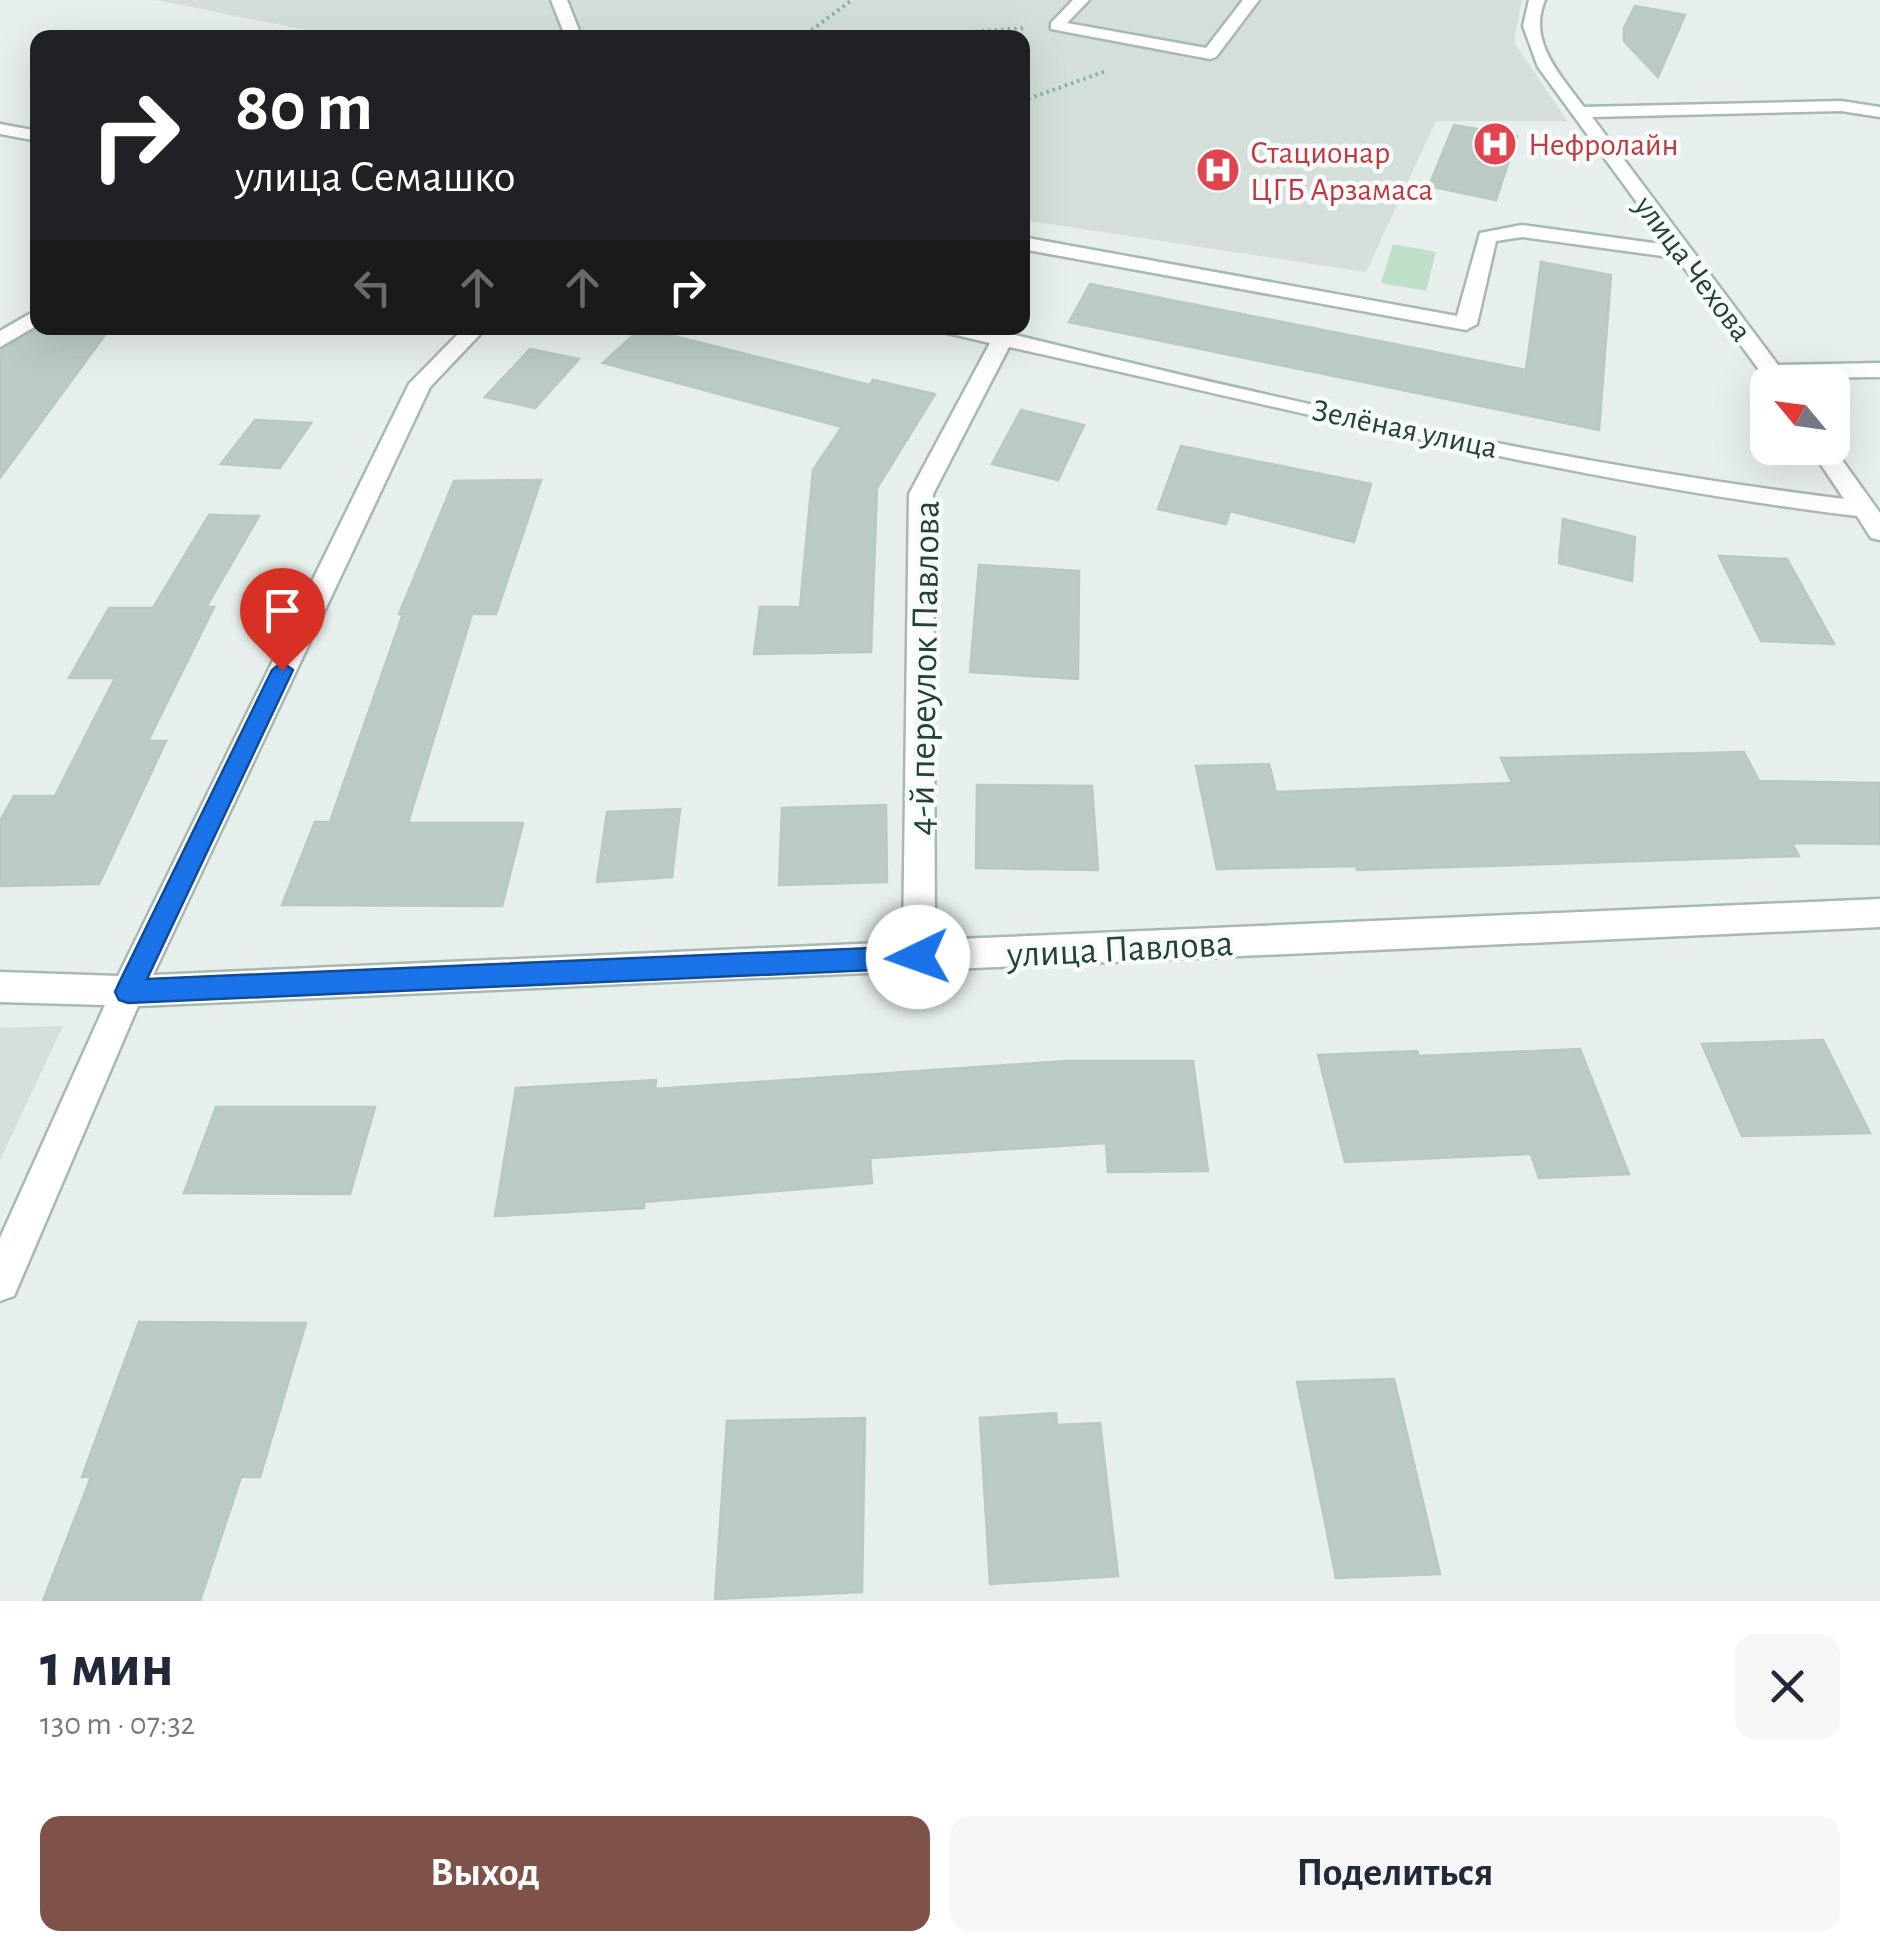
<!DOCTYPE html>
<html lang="ru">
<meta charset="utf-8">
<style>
body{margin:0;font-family:"Alegreya Sans",sans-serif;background:#f6f6f7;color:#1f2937;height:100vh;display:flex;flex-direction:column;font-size:38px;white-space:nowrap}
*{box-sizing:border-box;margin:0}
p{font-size:32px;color:#747a83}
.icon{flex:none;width:55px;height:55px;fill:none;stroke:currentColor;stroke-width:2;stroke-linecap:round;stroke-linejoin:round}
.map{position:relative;height:1601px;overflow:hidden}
.details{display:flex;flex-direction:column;background:#fff;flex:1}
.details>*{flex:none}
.hud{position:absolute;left:30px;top:30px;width:1000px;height:305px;border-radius:20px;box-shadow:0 10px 40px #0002;background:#202124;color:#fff;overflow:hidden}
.needle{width:65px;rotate:299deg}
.tools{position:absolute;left:1750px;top:365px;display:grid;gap:20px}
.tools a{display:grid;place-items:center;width:100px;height:100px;border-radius:20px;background:#fff;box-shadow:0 10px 40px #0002;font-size:50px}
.pin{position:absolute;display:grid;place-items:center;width:85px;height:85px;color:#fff;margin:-102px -42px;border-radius:50% 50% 50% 0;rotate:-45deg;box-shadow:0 0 10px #0007}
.pin .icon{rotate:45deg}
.me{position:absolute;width:110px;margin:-55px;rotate:267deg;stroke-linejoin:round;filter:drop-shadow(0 0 8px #0008)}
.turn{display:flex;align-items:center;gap:35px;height:210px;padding:0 40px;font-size:45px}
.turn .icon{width:130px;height:130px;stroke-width:2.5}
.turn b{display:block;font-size:70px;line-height:85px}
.lanes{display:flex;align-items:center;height:95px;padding:0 40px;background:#0003;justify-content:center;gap:50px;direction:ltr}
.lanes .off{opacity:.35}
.round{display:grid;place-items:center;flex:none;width:105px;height:105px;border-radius:20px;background:#f6f6f7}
.head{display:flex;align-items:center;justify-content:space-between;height:170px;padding:0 40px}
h1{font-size:60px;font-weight:700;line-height:75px}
.action{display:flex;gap:20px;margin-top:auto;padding:20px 40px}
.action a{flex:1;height:115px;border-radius:20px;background:#7f5249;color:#fff;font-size:40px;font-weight:700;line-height:115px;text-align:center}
.action a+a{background:#f6f6f7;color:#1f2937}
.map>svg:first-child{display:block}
.built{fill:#d4dfda}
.green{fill:#bfe0c8}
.building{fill:#bbcac4;stroke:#b8c9c2;stroke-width:2.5}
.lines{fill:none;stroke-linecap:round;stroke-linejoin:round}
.minor-casing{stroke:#a8b8b2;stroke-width:5}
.path{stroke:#86b3a5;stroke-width:4;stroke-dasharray:2.5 4;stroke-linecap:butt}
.minor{fill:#fff;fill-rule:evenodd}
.route{fill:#1a73e8;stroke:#114b97;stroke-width:2.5}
.labels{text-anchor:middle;stroke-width:9;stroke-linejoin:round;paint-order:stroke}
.far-health-label{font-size:32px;fill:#be3a42;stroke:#f7fbf9;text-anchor:start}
.far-street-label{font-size:32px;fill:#24423a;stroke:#f7fbf9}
.street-label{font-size:38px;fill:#24423a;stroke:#f7fbf9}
</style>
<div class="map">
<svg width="1880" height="1601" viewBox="0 0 1880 1601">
<rect width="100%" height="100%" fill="#e6efeb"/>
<g class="built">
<polygon points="156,0 1522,0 1514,42 1567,121 1436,121 1366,272 1023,220 1022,38 347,38"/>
<polygon points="63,1026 0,1160 0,1028"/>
</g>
<polygon class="green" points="1393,244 1436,252 1426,291 1381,283"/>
<g class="building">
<polygon points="1635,6 1685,15 1658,77 1624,41 1624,28"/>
<polygon points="1454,125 1517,136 1496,200 1429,186"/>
<polygon points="1541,262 1611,275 1599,430 1069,322 1090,284 1526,370"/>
<polygon points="40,328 110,328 0,478 0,351"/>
<polygon points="641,328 870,385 873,380 935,394 877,488 871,652 754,654 760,607 800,607 813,470 842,427 603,363"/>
<polygon points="530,349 579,359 535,408 485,397"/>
<polygon points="1021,410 1084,425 1058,480 992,464"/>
<polygon points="255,420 311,423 280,468 221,464"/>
<polygon points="1181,446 1371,484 1354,542 1230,511 1226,524 1158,509"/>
<polygon points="541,480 496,614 472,614 408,823 523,823 502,906 282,905 315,822 330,822 403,614 399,614 454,481"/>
<polygon points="209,515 259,516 206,607 214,607 148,741 166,741 99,884 0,886 0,821 14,796 55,796 115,678 69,678 109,608 153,608"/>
<polygon points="1563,519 1635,537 1632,581 1559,563"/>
<polygon points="1719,556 1787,559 1834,644 1761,641"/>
<polygon points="979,565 1079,571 1078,679 970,672"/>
<polygon points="1744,752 1759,781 1880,783 1880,844 1792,843 1799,856 1357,870 1356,866 1217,869 1196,766 1269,764 1276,792 1512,783 1501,758"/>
<polygon points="977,785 1092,786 1098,870 976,868"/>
<polygon points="886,805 887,882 779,885 782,808"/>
<polygon points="680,809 672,877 597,882 607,812"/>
<polygon points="1823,1040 1870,1133 1742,1136 1702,1044"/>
<polygon points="1580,1049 1629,1174 1539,1178 1531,1154 1345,1162 1318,1055 1417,1051 1419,1056"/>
<polygon points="1066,1061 1193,1061 1208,1171 1108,1172 1106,1143 870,1158 872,1183 644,1202 644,1208 495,1216 516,1088 656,1080 655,1089"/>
<polygon points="216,1107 375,1107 350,1194 184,1193"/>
<polygon points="139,1322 306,1323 260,1477 241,1477 200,1601 43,1601 91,1477 82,1477"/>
<polygon points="1394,1379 1440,1574 1336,1578 1297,1382"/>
<polygon points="1056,1413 1057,1425 1100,1423 1118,1576 990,1584 980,1418"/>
<polygon points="865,1418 862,1592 715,1599 727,1421"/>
</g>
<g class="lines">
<defs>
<g id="minor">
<polygon points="551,0 567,0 582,38 566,38"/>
<polygon points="1073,0 1089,0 1067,23 1206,48 1243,0 1259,0 1216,57 1210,59 1051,29 1051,23"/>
<path d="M 1529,0 L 1545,0 C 1527,41 1561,76 1584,107 L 1841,101 L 1880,107 L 1880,117 L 1841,111 L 1592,117 L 1778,365 L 1880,363 L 1880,377 L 1788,378 L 1790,382 L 1768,382 L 1677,258 L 1522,237 L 1496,241 L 1477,324 L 1466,330 L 1022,249 L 1022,237 L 1457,316 L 1480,233 L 1522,225 L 1668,245 L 1538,67 L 1523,26 Z"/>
<polygon points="0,124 38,131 38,141 0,134"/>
<polygon points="38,309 38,325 0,347 0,331"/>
<path d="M 464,328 L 486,328 L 430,387 L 153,975 L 903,942 L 909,494 L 990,343 L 943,332 L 940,328 L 1003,332 C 1279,400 1561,464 1844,499 L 1810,448 L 1832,446 L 1880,513 L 1880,540 L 1871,538 L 1857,516 C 1569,481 1291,409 1009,347 L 933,494 L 935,940 L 1880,899 L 1880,927 L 138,1006 L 14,1296 L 0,1301 L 0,1238 L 105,1005 L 0,1002 L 0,972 L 118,976 L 409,384 Z"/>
</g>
</defs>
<use href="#minor" class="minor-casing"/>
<g class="path">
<polyline points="801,38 852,0"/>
<polyline points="891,38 1025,28"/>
<polyline points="1022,101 1106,71"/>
</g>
<use href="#minor" class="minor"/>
</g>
<polygon class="route" points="282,662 293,670 147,979 918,946 927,949 931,957 927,965 918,968 128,1003 119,1000 115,992 119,983 272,670"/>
<defs>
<symbol id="hospital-disc" viewBox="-11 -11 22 22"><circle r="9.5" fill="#e0444e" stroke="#f7fbf9"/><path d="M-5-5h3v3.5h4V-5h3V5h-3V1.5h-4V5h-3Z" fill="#fff"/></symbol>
</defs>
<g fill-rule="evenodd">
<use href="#hospital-disc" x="1470" y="119" width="50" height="50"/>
<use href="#hospital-disc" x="1193" y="145" width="50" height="50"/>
</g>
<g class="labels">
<g class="far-health-label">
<text x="1528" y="155">Нефролайн</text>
<text x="1250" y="163">Стационар<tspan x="1250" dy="37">ЦГБ Арзамаса</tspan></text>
</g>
<g class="far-street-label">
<text transform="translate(1694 268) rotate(53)" y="11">улица Чехова</text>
<text transform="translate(1405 428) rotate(12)" y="11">Зелёная улица</text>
</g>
<g class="street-label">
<text transform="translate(923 668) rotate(-89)" y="13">4-й переулок Павлова</text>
<text transform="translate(1120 948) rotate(-3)" y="13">улица Павлова</text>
</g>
</g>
</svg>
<div class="tools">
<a><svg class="needle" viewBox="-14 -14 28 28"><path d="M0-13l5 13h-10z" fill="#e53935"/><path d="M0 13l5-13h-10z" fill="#747a83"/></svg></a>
</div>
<div class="pin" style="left:282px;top:670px;background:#d93025"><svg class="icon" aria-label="arrive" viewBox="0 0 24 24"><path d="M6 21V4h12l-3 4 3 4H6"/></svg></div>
<svg class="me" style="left:918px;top:957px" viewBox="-20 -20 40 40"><circle r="19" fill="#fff"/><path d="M0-13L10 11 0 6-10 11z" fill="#1a73e8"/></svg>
<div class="hud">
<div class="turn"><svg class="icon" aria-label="right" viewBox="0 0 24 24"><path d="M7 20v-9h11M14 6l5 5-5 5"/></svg><div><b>80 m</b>улица Семашко</div></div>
<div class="lanes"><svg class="icon off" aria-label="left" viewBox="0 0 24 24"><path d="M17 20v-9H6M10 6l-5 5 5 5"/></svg><svg class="icon off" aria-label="ahead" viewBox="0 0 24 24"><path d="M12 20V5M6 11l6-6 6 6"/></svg><svg class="icon off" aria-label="ahead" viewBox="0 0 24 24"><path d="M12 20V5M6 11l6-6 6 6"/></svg><svg class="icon" aria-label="right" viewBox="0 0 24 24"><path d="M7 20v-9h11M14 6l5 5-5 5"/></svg></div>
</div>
</div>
<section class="details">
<div class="head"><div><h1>1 мин</h1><p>130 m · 07:32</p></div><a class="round"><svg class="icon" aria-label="close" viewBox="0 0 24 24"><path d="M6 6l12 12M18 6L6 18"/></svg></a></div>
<div class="action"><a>Выход</a><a>Поделиться</a></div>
</section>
